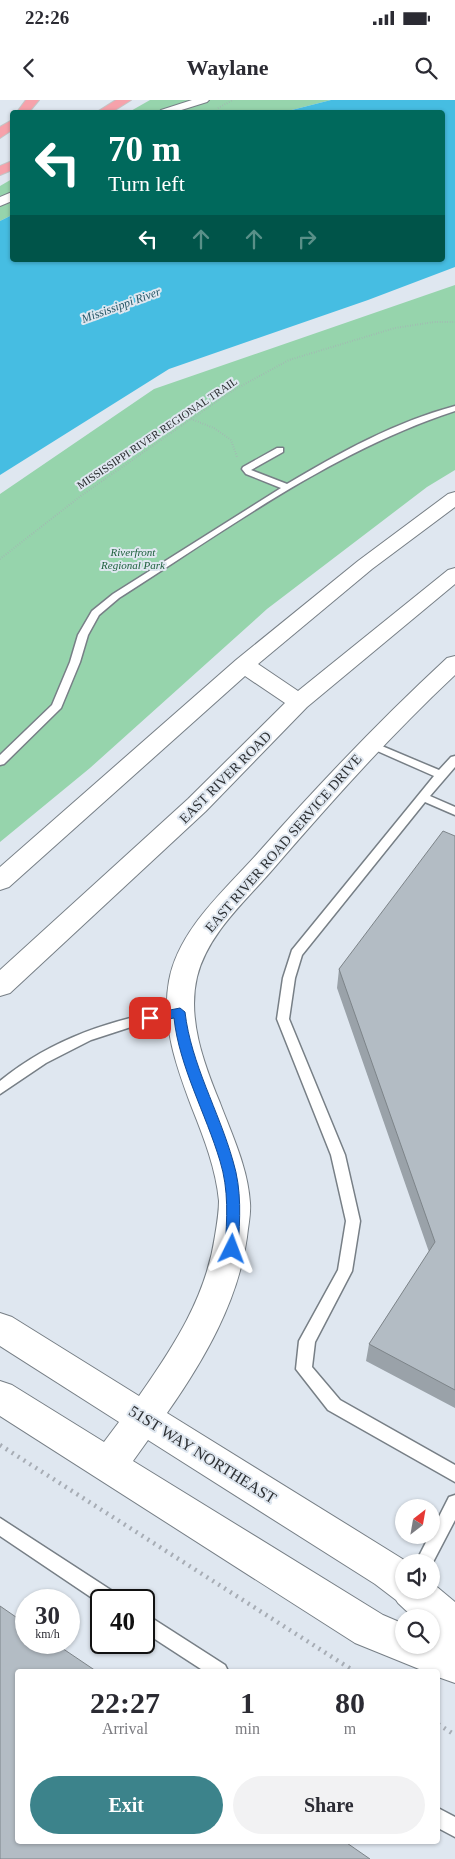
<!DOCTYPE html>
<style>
body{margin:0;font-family:"Times New Roman",serif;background:#f2f2f3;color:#2b2b33;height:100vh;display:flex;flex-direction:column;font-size:19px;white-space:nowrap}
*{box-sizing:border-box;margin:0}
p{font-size:16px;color:#7c7c81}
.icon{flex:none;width:28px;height:28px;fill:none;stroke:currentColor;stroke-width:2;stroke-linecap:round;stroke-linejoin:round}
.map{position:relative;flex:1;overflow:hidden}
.sheet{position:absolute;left:15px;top:1569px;width:425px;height:175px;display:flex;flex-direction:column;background:#fff;border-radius:5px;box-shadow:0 1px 4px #0004}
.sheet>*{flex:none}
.hud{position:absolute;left:10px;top:10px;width:435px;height:152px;border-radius:5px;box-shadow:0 1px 4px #0004;background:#00695c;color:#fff;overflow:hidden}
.needle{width:32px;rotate:31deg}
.tools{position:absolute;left:395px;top:1399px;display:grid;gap:10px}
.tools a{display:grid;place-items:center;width:45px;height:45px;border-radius:50%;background:#fff;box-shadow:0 1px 4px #0004;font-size:25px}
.speed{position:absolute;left:15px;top:1489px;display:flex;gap:10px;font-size:25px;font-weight:700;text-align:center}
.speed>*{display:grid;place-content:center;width:65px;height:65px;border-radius:50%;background:#fff;box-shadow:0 1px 4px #0004;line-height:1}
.speed small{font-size:12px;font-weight:400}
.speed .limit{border:2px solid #111;border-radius:8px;background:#fff;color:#111}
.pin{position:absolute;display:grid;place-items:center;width:42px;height:42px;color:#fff;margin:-21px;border-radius:10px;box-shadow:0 2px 8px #0006}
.me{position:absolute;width:55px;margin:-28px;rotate:3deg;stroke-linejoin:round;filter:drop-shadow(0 0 4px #0008)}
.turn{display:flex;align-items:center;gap:18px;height:105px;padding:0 15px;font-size:22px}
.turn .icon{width:65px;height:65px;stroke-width:2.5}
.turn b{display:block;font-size:35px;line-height:42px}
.lanes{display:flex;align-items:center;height:48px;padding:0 15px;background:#0003;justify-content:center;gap:25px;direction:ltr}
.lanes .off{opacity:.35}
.eta{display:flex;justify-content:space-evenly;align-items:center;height:85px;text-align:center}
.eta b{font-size:30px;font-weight:700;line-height:35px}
.primary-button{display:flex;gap:10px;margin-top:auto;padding:10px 15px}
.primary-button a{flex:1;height:58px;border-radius:30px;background:#3c838b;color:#fff;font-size:20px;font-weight:700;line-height:58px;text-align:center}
.primary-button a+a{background:#f2f2f3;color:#2b2b33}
.status{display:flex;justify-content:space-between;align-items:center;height:35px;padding:0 25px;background:#fff;direction:ltr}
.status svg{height:14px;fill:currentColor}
header{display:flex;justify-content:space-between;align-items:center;height:65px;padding:0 15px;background:#fff;font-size:22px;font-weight:700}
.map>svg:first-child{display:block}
.green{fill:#96d4ac}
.water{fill:#46bde2}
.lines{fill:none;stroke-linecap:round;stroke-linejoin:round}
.service-casing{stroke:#777f86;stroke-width:3}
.minor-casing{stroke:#777f86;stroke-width:2}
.tertiary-casing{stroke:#777f86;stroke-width:2}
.motorway-casing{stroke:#c4c5c6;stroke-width:2}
.path-far1{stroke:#a7adb5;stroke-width:2;stroke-dasharray:0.5 2;stroke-linecap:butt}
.path{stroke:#a7adb5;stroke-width:4.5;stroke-dasharray:2 5;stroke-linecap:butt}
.service{fill:#fff;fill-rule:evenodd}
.minor{fill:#fff;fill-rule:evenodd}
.tertiary{fill:#fff;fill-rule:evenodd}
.motorway{fill:#f6a2ab;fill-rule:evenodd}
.wall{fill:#9aa2a9}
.building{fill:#b3bcc4;stroke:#7d8489}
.route{fill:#1a73e8;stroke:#114b97}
.labels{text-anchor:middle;stroke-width:4;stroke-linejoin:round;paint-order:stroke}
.far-street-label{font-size:11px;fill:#2d3033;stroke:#dfe7f0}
.far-park-label{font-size:11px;font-style:italic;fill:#1f603e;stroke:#dfe7f0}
.far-water-label{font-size:12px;font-style:italic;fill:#275767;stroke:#dfe7f0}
.street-label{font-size:14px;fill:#2d3033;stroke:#dfe7f0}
.near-street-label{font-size:16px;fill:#2d3033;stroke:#dfe7f0}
</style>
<div class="status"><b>22:26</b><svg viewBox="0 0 49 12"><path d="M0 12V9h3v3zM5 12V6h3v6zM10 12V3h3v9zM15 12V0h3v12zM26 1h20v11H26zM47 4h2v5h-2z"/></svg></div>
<header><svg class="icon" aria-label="back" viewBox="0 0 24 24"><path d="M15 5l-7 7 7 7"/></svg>Waylane<svg class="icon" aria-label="search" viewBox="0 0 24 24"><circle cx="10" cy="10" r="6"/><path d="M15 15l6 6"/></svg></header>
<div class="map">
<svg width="455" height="1759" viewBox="0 0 455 1759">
<rect width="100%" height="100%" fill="#dfe7f0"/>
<g class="green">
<polygon points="150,0 331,0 284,12 129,12"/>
<polygon points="12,79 12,115 0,121 0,86"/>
<polygon points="455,185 455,370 427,387 267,509 90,668 0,742 0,394 154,289"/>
</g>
<polygon class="water" points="331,0 455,0 455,167 368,200 169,269 0,375 0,121 12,115 12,160 442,160 442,12 284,12"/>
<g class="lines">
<defs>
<g id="service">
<path d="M 455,306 L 455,311 C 333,351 227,429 119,498 L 99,515 L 88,535 L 80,562 L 61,608 L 4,664 L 0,665 L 0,655 L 52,605 L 70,562 L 78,535 L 92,511 L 113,494 L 281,388 L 246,374 L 242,369 L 243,367 L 277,348 L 283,348 L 283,352 L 251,370 L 287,384 C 339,353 395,322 455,306 Z"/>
<polygon points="370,641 439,670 451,657 455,656 455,667 430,696 455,707 455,715 425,702 302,855 295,878 289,919 345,1055 360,1121 352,1171 315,1242 312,1267 340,1300 455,1365 455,1382 328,1310 296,1269 299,1241 338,1170 346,1121 331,1055 277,919 283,878 292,850 434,676 366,646 365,644"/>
<path d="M 179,907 L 184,909 L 185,912 L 184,915 L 134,926 L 91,940 L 46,963 L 0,994 L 0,981 C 54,937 112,920 179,907 Z"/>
<polygon points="455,1395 455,1420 431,1466 431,1462 416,1462 449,1397"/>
<polygon points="0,1418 117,1494 120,1500 101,1500 101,1504 0,1436"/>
<polygon points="144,1513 225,1565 228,1571 204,1571 144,1532"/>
<polygon points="438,1708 455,1717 455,1737 438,1728"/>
</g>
<g id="minor">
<polygon points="192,0 209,0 207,2 175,12 159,12 161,10"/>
<polygon points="12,92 12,101 0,106 0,97"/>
</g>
<g id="tertiary">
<polygon points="455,392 455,407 372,469 258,564 298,591 448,470 455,468 455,484 307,607 206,711 10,893 0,896 0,870 188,699 285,603 245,576 9,787 0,790 0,767 236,560 358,461 448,394"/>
<path d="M 455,556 L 455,575 C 390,636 332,701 274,768 C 246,801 208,833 197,877 C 187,919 204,964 220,1003 C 232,1035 248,1068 250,1103 C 251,1114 248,1126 247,1137 C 238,1202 204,1260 167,1313 L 401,1458 L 407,1462 L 404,1462 L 404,1490 L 431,1490 L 431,1482 L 455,1502 L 455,1583 L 438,1577 L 438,1571 L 424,1571 L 355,1543 L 0,1316 L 0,1281 L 12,1285 L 104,1342 L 119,1322 L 0,1246 L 0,1213 L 12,1217 L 139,1296 C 174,1246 206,1197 215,1136 C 217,1124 219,1112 219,1101 C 216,1069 204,1038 192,1008 C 177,968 161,925 169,881 C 178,830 225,790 258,753 C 318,685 380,620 447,558 ZM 148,1340 L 375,1484 L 396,1500 L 398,1503 L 414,1518 L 431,1518 L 431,1532 L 438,1538 L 431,1535 L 431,1545 L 404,1545 L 404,1524 L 383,1515 L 133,1361 Z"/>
</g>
<g id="motorway">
<polygon points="26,0 39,0 29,12 17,12"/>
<polygon points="116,0 131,0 112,12 97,12"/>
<polygon points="12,20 12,30 0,38 0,27"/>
<polygon points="12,61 12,70 0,75 0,66"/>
</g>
</defs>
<use href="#service" class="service-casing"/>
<use href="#minor" class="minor-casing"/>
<use href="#tertiary" class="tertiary-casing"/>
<use href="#motorway" class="motorway-casing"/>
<g class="path-far1">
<polyline points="218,8 233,0"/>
<polyline points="191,319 214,328 231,340 237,357"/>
<polyline points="0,459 82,395 191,319 232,291 289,260 395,228 434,222 455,222"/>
</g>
<g class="path">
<polyline points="0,1345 354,1571"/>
<polyline points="438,1624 455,1635"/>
</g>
<use href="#service" class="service"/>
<use href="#minor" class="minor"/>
<use href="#tertiary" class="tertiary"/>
<use href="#motorway" class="motorway"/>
</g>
<polygon class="wall" points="455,736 455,1308 366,1261 369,1244 429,1152 337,888 339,869"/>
<g class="building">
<polygon points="443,731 455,736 455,1290 369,1244 435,1142 339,869"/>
<polygon points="0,1506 26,1524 26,1542 53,1542 96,1571 18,1571 18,1741 344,1741 370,1759 0,1759"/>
</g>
<path class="route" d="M 180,908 L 185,912 C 191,964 219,1011 233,1061 C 242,1090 240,1119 238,1149 L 236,1153 L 232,1155 L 227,1153 L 225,1149 C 227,1119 229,1090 220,1061 C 206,1014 179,966 174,918 L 150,923 L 144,918 L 150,914 Z"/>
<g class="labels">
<g class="far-street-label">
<text transform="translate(157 333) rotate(-34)" y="4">MISSISSIPPI RIVER REGIONAL TRAIL</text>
</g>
<g class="far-park-label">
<text x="133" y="456">Riverfront<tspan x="133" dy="13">Regional Park</tspan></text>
</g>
<g class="far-water-label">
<text transform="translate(121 205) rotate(-20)" y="4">Mississippi River</text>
</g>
<g class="street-label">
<text transform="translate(225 677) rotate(-45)" y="5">EAST RIVER ROAD</text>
<text transform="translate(283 743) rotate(-49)" y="5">EAST RIVER ROAD SERVICE DRIVE</text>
</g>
<g class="near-street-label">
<text transform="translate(203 1354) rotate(32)" y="6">51ST WAY NORTHEAST</text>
</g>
</g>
</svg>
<div class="tools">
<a><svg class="needle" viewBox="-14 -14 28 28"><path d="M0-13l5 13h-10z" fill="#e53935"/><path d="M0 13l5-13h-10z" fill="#7c7c81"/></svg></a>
<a><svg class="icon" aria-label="sound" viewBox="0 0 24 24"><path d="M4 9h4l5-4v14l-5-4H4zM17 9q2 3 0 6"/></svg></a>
<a><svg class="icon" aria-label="search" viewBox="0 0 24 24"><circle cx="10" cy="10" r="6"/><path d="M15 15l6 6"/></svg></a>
</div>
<div class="speed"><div>30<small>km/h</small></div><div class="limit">40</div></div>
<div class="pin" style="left:150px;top:918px;background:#d93025"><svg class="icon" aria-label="arrive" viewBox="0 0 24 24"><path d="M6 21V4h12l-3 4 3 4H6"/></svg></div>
<svg class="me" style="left:232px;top:1149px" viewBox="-20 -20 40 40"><path d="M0-17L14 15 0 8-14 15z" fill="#1a73e8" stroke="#fff" stroke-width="4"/></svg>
<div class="hud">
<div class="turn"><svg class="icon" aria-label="left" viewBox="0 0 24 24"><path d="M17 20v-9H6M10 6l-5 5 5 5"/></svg><div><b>70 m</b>Turn left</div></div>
<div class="lanes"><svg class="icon" aria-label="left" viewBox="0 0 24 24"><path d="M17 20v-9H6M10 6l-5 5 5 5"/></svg><svg class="icon off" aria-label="ahead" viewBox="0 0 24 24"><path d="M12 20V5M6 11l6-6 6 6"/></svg><svg class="icon off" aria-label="ahead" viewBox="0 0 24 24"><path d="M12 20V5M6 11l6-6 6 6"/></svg><svg class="icon off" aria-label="right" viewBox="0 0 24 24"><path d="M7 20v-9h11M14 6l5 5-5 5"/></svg></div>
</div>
<section class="sheet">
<div class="eta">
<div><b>22:27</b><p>Arrival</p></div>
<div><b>1</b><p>min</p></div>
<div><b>80</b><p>m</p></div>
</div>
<div class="primary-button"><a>Exit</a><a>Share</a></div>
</section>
</div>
